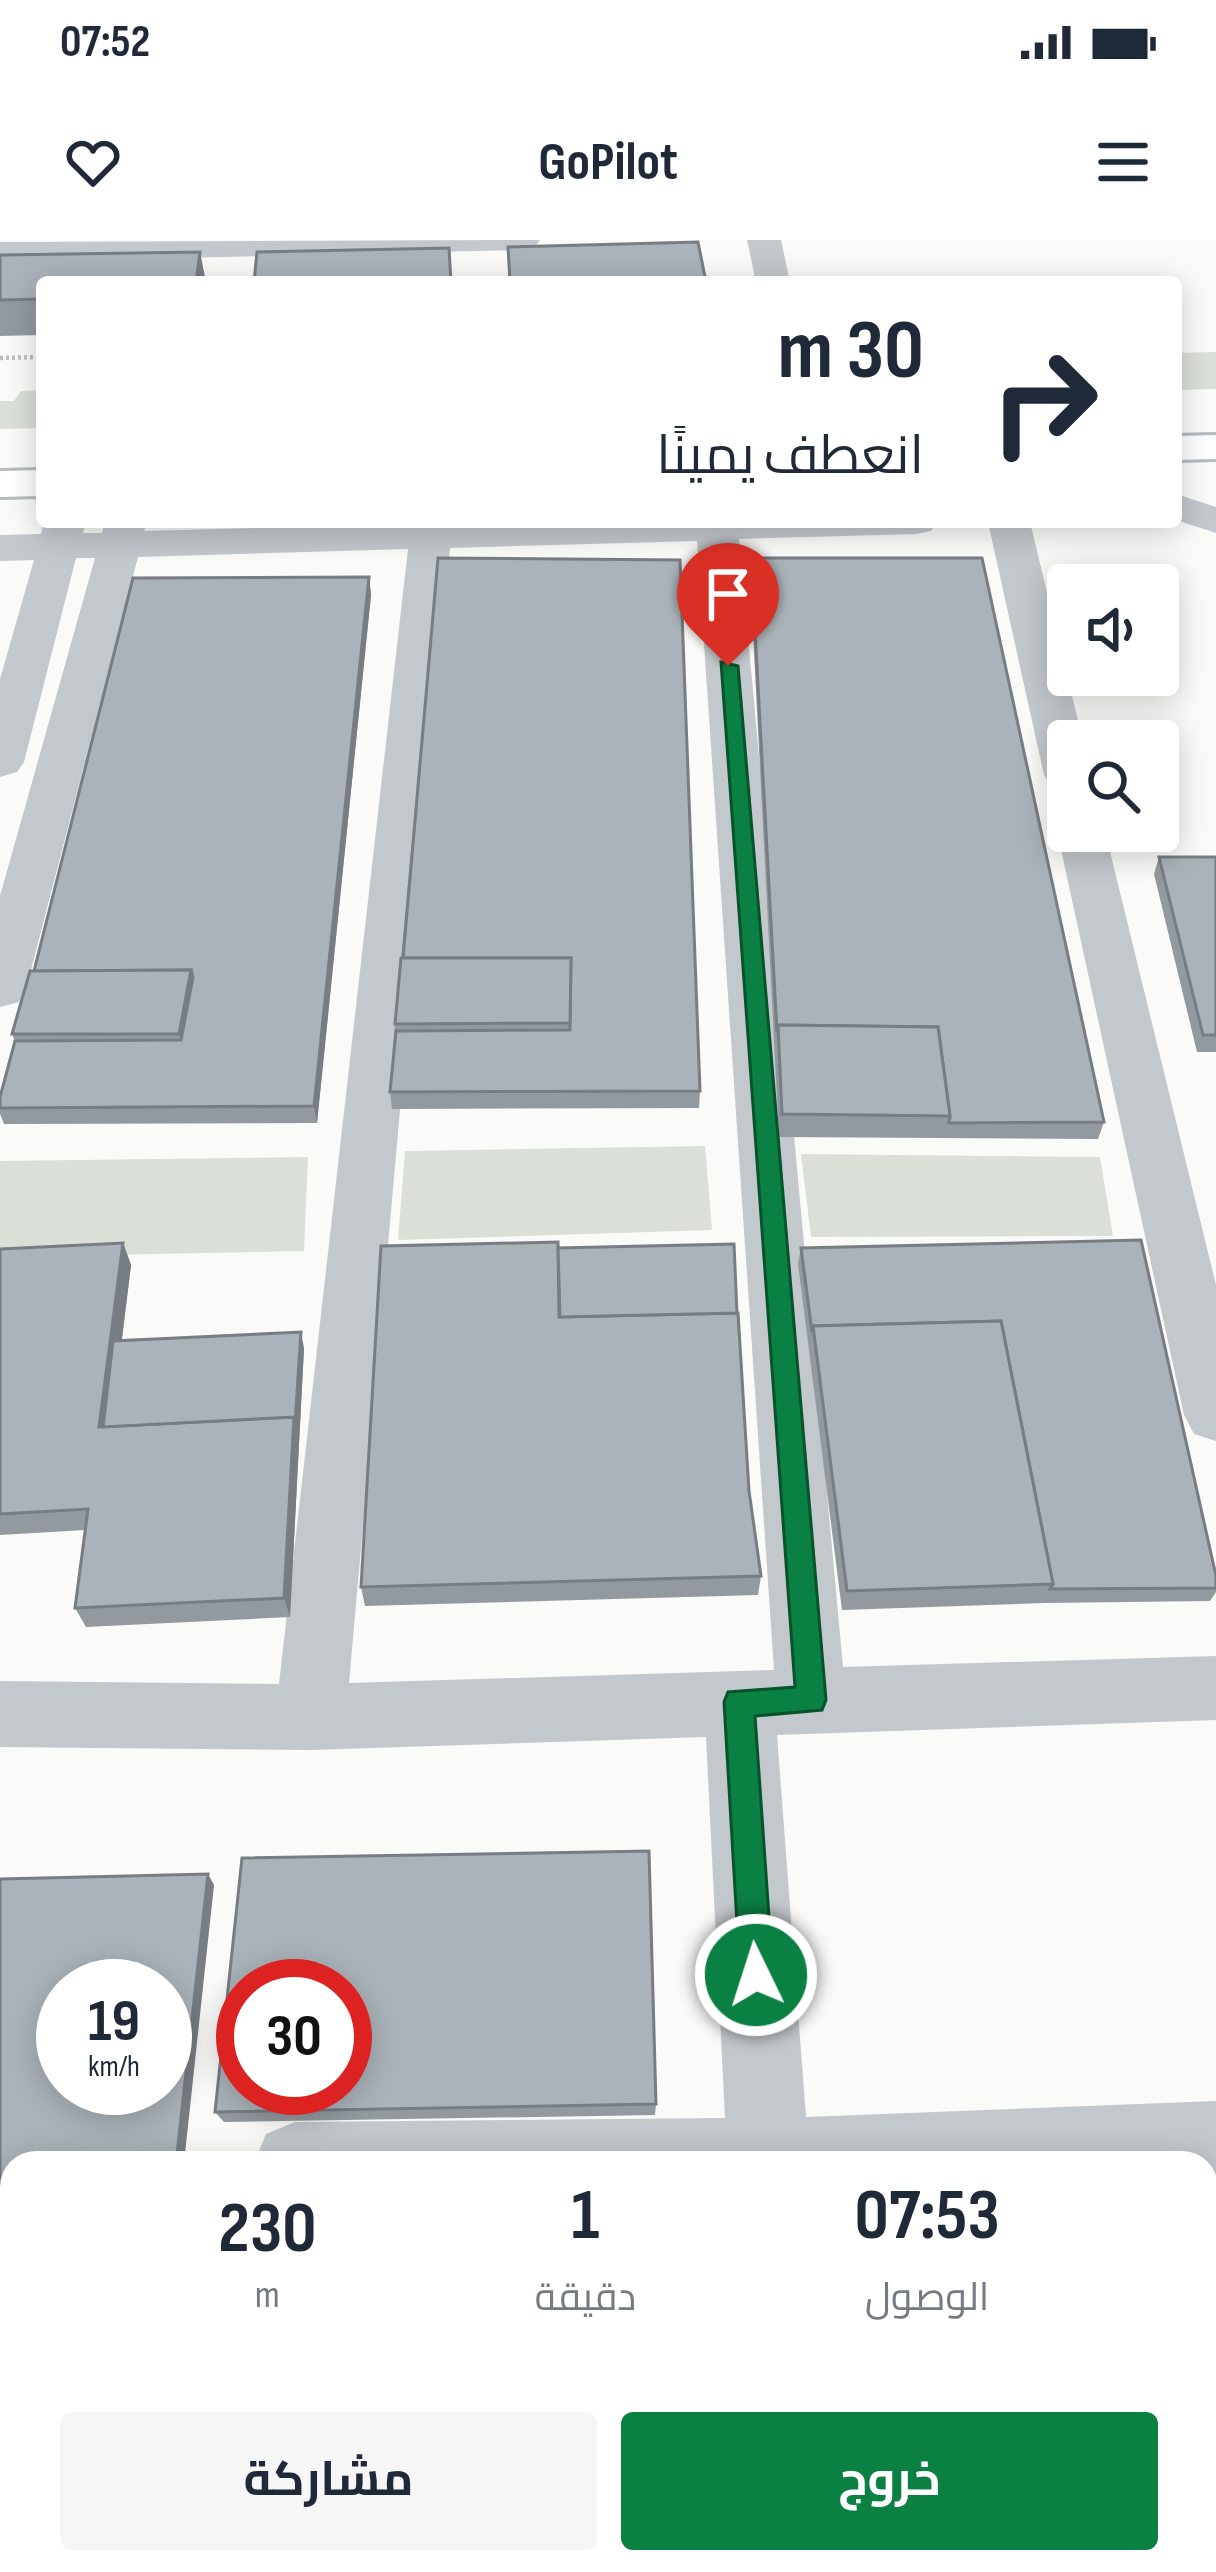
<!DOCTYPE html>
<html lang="ar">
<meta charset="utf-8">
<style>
body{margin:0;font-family:"Sofia Sans Condensed",Cairo,sans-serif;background:#f6f6f7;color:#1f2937;direction:rtl;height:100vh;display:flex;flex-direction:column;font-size:45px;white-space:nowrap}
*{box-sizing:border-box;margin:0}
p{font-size:39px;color:#747a83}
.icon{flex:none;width:66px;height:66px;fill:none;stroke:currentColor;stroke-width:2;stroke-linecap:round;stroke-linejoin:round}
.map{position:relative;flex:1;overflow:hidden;direction:ltr}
.details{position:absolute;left:0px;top:1911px;width:1218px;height:423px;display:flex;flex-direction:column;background:#fff;border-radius:36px 36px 0 0;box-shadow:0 6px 30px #0003;direction:rtl}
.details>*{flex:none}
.hud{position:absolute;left:36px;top:36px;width:1146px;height:252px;border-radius:12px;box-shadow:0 6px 30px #0003;direction:rtl;background:#fff;color:#1f2937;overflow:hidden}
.tools{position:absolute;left:1047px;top:324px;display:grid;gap:24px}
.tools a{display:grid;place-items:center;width:132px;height:132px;border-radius:12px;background:#fff;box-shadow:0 6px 30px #0003;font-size:60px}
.speed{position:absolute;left:36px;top:1719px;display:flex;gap:24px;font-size:60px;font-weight:700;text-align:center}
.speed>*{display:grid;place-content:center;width:156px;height:156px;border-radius:50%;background:#fff;box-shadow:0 6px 30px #0003;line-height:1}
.speed small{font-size:30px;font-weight:400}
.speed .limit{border:18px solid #d22;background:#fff;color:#111}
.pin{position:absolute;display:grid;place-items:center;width:102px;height:102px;color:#fff;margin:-123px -51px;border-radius:50% 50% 50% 0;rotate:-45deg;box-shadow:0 0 12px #0007}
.pin .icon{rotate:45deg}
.me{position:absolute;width:132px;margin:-66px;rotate:356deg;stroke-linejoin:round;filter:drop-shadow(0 0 9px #0008)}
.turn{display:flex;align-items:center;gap:42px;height:252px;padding:0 60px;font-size:54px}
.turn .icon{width:156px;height:156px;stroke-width:2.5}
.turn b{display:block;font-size:84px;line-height:102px}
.eta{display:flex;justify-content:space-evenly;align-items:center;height:204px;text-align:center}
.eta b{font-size:72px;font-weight:700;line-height:84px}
.action{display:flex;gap:24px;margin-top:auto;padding:24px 60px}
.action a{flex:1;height:138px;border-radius:12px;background:#0b8043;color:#fff;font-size:48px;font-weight:700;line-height:138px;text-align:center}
.action a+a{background:#f6f6f7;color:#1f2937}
.status{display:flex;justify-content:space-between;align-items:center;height:84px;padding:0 60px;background:#fff;direction:ltr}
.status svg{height:33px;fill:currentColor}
header{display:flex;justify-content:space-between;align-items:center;height:156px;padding:0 60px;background:#fff;font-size:54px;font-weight:700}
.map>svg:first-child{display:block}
.green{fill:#dadfd7}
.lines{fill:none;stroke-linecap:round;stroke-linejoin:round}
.major-casing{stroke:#b5babe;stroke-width:6}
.path{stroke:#bbbfc2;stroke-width:4.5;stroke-dasharray:3 3;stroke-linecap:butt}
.minor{fill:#c3c8cc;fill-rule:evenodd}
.major{fill:#fff;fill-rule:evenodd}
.wall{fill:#929a9f}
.shaded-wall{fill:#777d82}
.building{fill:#aab3b9;stroke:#777d82;stroke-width:3;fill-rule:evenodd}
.route{fill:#0b8043;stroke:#07532c;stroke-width:3}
</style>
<div class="status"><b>07:52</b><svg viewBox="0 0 49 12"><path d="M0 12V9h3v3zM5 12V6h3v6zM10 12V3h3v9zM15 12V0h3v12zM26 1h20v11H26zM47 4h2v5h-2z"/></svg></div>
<header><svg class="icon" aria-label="menu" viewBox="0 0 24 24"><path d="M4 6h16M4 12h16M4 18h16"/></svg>GoPilot<svg class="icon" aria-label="heart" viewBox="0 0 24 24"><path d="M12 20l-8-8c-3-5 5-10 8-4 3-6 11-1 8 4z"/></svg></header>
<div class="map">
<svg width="1216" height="2332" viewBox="0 0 1216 2332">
<rect width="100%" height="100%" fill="#fafaf8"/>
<g class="green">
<polygon points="1216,112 1216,149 1176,150 1176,113"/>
<polygon points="42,150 42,188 0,189 0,161 14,161 21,151"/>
<polygon points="705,906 712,990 398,1000 405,911"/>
<polygon points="801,914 1100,917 1113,996 811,997"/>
<polygon points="308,917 304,1011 0,1017 0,921"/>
</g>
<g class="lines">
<defs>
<g id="major">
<polygon points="1216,195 1216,219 1176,220 1176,196"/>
<polygon points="42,230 42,256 0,257 0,231"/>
</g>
</defs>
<use href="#major" class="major-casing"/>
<polyline class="path" points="0,118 42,117"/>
<g class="minor">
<polygon points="540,0 535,7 523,10 0,22 0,2"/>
<polygon points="747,0 781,0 790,42 756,42"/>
<polygon points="1176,254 1216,267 1216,293 1176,280"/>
<path d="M 44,282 L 86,282 L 83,293 L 102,293 L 105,282 L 147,282 L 144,291 L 477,282 L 937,282 L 931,291 L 916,294 L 739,299 L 843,1427 L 1216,1416 L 1216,1480 L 777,1495 L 806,1877 L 1216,1861 L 1216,1943 L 1206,1943 L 1206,1923 L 254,1923 L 266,1894 L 295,1882 L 725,1878 L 706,1497 L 311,1510 L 0,1507 L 0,1441 L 279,1444 L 408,309 L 138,317 L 26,749 L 19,762 L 0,767 L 0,656 L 95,318 L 76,318 L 24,522 L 17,532 L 0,537 L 0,439 L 34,320 L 0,321 L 0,295 L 41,294 ZM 697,301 L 774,1430 L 349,1443 L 450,308 Z"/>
<polygon points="988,282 1030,282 1083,501 1068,501 1068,550 1051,545 1044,535"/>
<polygon points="1068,579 1068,591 1105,591 1216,1045 1216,1201 1194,1194 1184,1175 1057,591"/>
<polygon points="219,2322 311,2322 310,2332 218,2332"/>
<polygon points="828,2322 920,2322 921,2332 829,2332"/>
</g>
<use href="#major" class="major"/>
</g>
<g class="wall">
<polygon points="0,15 42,42 42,95 0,96"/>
<polygon points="438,318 700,851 699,868 392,869 390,852 395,784"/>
<polygon points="751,318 1104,882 1098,899 779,897 750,335"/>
<polygon points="369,337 371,355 317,883 4,884 0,874 0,857 15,801 12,794 34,731"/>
<polygon points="1159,617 1216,617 1216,812 1197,812 1154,634"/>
<polygon points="123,1003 131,1025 122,1100 304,1108 290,1377 86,1387 75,1368 85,1290 0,1295 0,1009"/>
<polygon points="558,1008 737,1073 749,1251 761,1336 758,1355 365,1366 361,1347"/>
<polygon points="801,1008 1216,1336 1216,1352 1210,1361 1044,1363 842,1370 798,1024"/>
<polygon points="656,1864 655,1875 224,1882 215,1872"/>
<polygon points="952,2322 1206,2322 1216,2332 953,2332"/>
</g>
<g class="shaded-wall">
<polygon points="200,12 206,42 196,42"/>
<polygon points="369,337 371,355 317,883 314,866"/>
<polygon points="191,730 197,754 186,817 179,794"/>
<polygon points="123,1003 131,1025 110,1192 99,1187"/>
<polygon points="301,1092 304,1108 290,1377 284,1358 294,1177"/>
<polygon points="208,1634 214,1645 184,1923 176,1923"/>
<polygon points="131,2322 140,2322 139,2332 130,2332"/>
</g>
<g class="building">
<polygon points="698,2 706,42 510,42 508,7"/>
<polygon points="449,8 451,42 254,42 257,12"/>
<polygon points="200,12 196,42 42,42 42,59 0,60 0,15"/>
<polygon points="438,318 680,320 700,851 390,852 396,791 570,790 571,718 403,718"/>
<polygon points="751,318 982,318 1104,882 949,883 950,876 938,787 778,785 777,792"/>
<polygon points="369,337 314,866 0,868 0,857 15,801 181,800 193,737 191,730 34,731 133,338"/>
<polygon points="1159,617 1216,617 1216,795 1203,795"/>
<polygon points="401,718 571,718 570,783 395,784"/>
<polygon points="191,730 179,794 12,794 30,731"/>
<polygon points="778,785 938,787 950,876 782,874"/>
<polygon points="1141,1000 1216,1336 1216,1348 1050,1349 1053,1344 1001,1081 813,1086 812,1092 801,1008"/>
<polygon points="558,1002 559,1077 738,1073 749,1251 761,1336 361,1347 381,1006"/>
<polygon points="123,1003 99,1187 294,1177 284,1358 75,1368 88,1269 0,1274 0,1009"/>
<polygon points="734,1004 737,1073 560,1077 558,1008"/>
<polygon points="1001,1081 1053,1344 847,1351 813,1086"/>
<polygon points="301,1092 295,1183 294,1177 103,1187 113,1101"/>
<path d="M 649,1611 L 656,1864 L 215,1872 L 242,1618 ZM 243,1746 L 345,1746 L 345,1848 L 243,1848 Z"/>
<path d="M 208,1634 L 176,1923 L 12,1923 L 12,2322 L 131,2322 L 130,2332 L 0,2332 L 0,1639 ZM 63,1746 L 165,1746 L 165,1848 L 63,1848 Z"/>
<polygon points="1216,1987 1216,2268 1206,2269 1206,1988"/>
<polygon points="1216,2276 1216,2315 1208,2277"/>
<polygon points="1206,2277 1208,2277 1216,2315 1216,2332 963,2332 961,2322 1206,2322"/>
<polygon points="323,2322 809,2322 809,2332 322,2332"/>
</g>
<polygon class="route" points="721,422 738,426 826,1460 822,1470 755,1476 773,1735 768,1747 756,1752 745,1747 740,1735 724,1462 728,1452 795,1447"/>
</svg>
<div class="tools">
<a><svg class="icon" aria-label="sound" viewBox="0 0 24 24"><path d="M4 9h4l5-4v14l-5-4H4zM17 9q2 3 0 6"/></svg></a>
<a><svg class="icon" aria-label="search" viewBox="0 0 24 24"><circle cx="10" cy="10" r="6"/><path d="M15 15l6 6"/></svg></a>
</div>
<div class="speed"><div>19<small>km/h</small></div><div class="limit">30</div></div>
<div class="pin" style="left:728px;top:426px;background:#d93025"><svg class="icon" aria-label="arrive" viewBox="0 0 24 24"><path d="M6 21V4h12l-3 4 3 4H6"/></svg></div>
<svg class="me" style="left:756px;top:1735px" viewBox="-20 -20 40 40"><circle r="17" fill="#0b8043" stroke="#fff" stroke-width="3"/><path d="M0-11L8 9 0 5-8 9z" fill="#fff"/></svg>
<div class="hud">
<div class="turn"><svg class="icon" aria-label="right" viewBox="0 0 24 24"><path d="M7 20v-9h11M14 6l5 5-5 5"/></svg><div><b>30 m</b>انعطف يمينًا</div></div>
</div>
<section class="details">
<div class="eta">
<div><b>07:53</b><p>الوصول</p></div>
<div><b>1</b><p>دقيقة</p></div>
<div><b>230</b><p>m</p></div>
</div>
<div class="action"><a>خروج</a><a>مشاركة</a></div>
</section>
</div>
